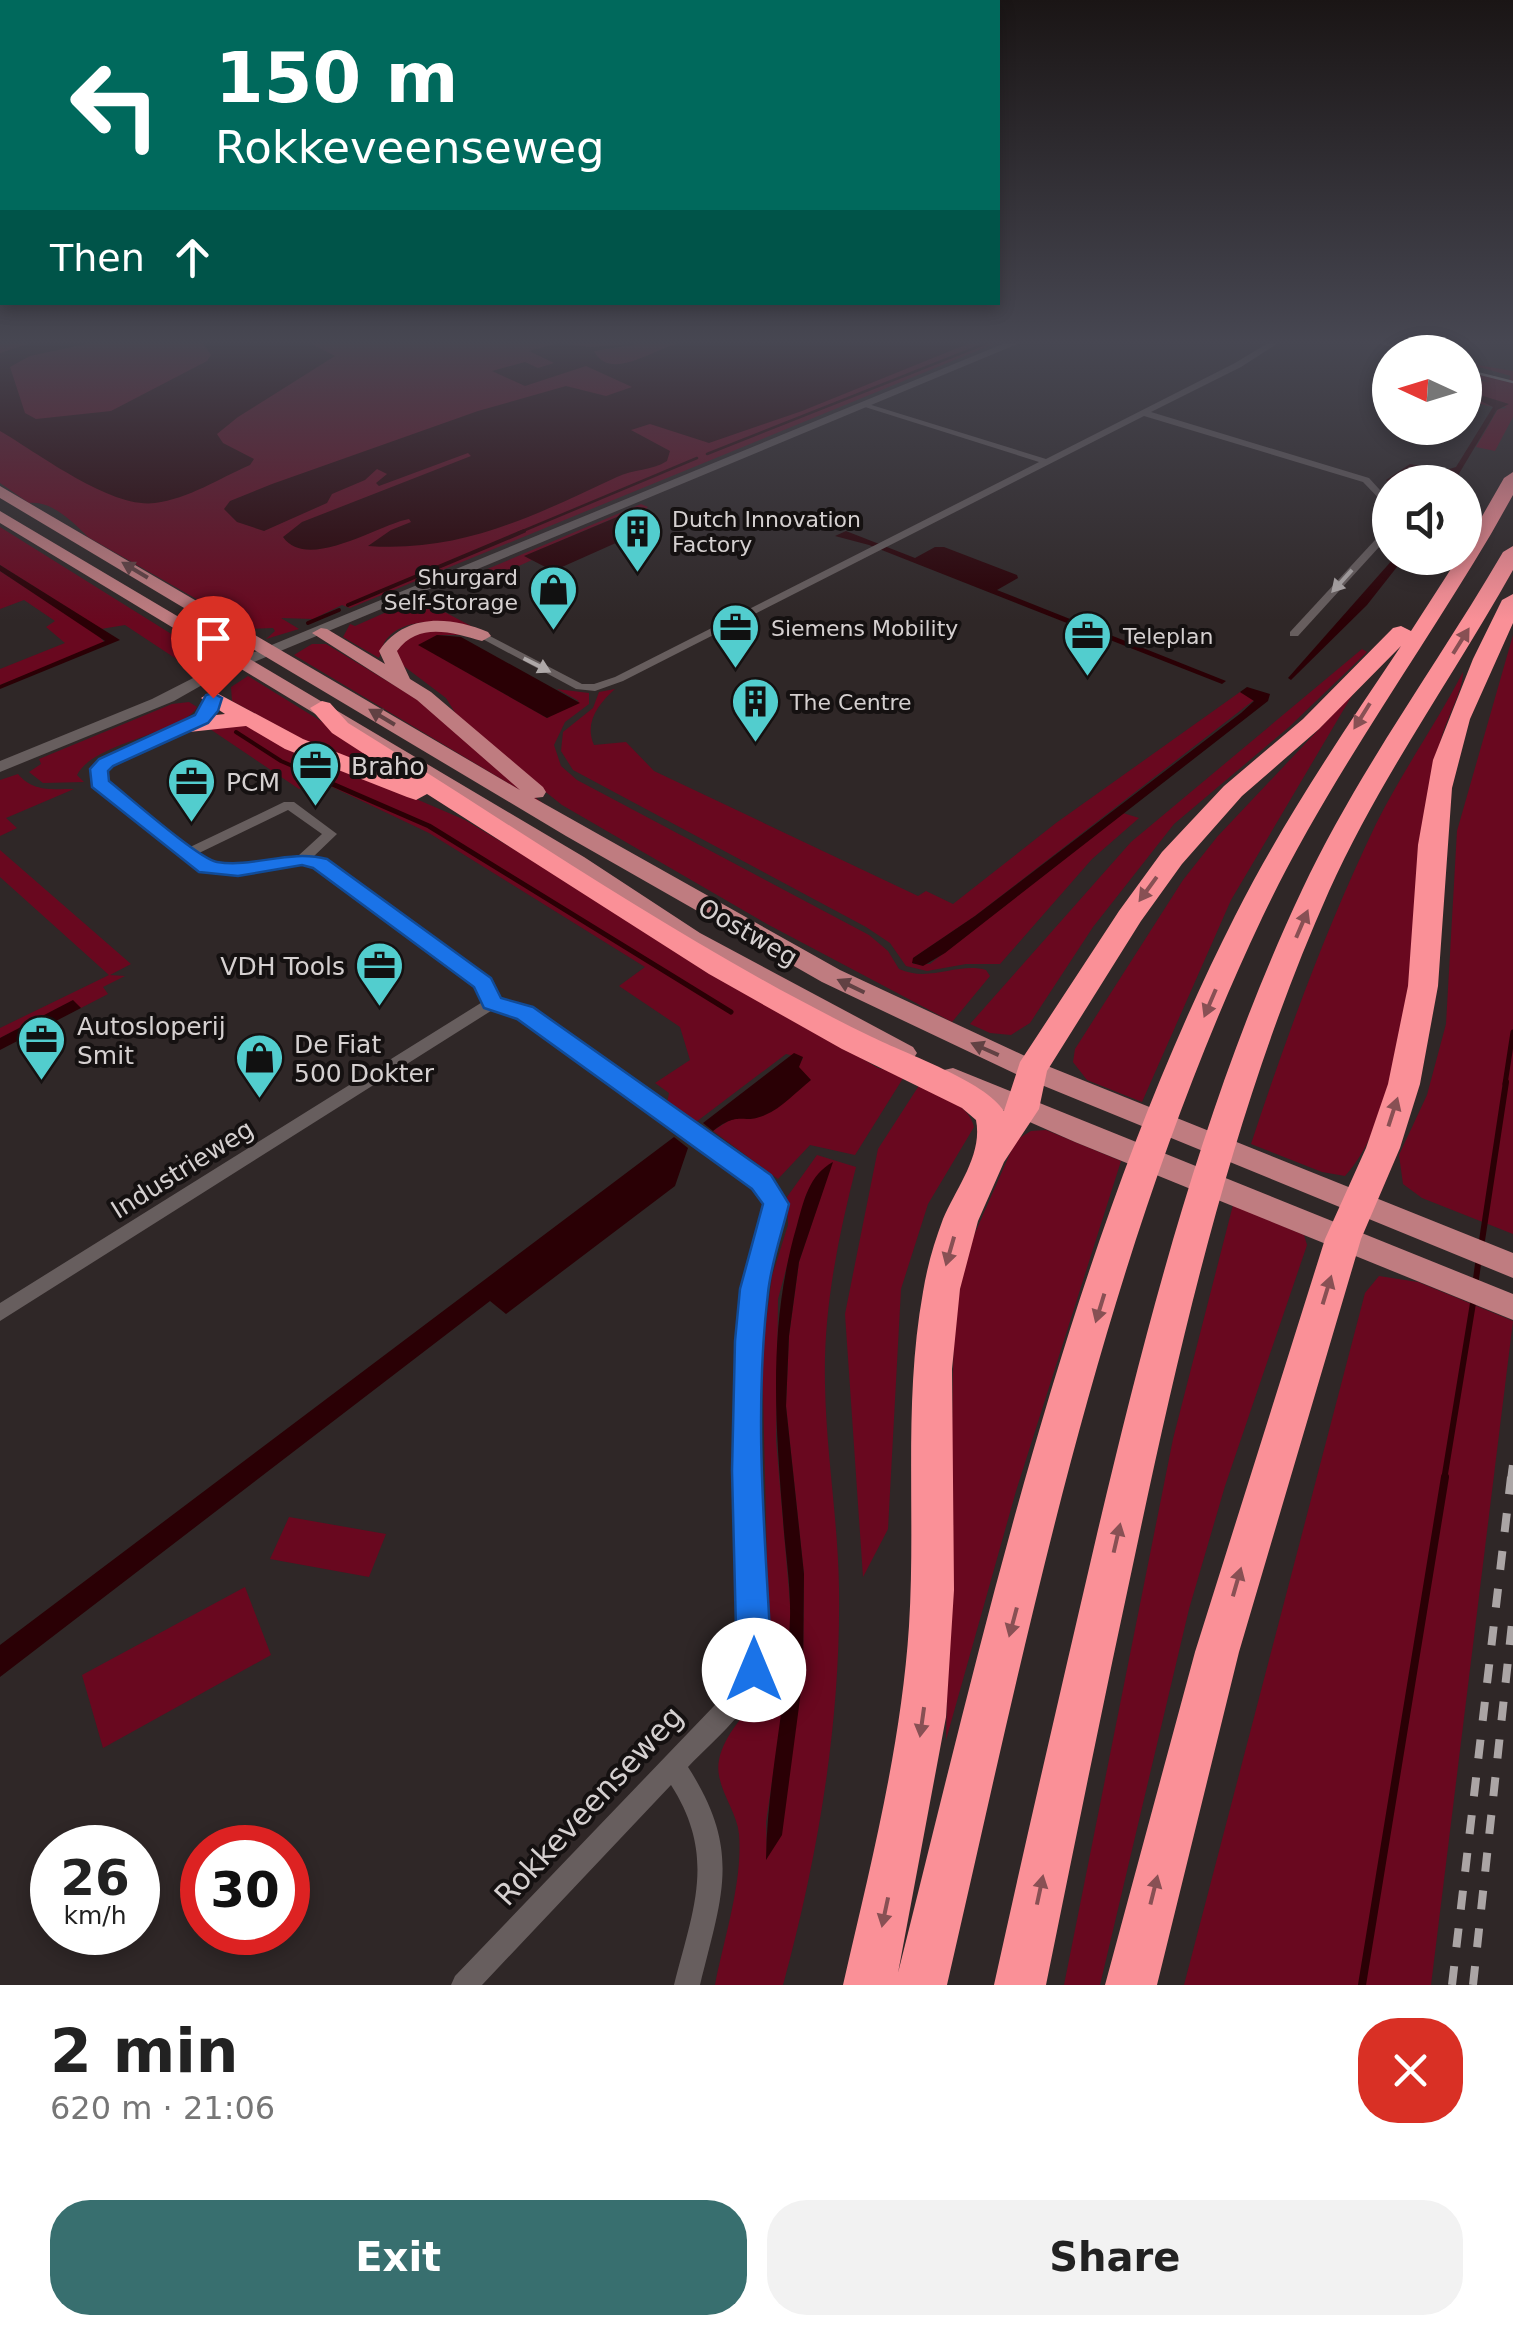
<!DOCTYPE html>
<meta charset="utf-8">
<style>
body{margin:0;font-family:"DejaVu Sans",sans-serif;background:#f2f2f2;color:#222;height:100vh;display:flex;flex-direction:column;font-size:38px;white-space:nowrap}
*{box-sizing:border-box;margin:0}
p{font-size:32px;color:#767676}
.icon{flex:none;width:55px;height:55px;fill:none;stroke:currentColor;stroke-width:2;stroke-linecap:round;stroke-linejoin:round}
.map{position:relative;height:1985px;overflow:hidden}
.panel{display:flex;flex-direction:column;background:#fff;flex:1}
.panel>*{flex:none}
.guide{position:absolute;left:0px;top:0px;width:1000px;height:305px;box-shadow:0 5px 15px #0003;background:#00695c;color:#fff;overflow:hidden}
.needle{width:65px;rotate:274deg}
.buttons{position:absolute;left:1372px;top:335px;display:grid;gap:20px}
.buttons a{display:grid;place-items:center;width:110px;height:110px;border-radius:50%;background:#fff;box-shadow:0 5px 15px #0003;font-size:50px}
.speed{position:absolute;left:30px;top:1825px;display:flex;gap:20px;font-size:50px;font-weight:700;text-align:center}
.speed>*{display:grid;place-content:center;width:130px;height:130px;border-radius:50%;background:#fff;box-shadow:0 5px 15px #0003;line-height:1}
.speed small{font-size:25px;font-weight:400}
.speed .limit{border:15px solid #d22;background:#fff;color:#111}
.pin{position:absolute;display:grid;place-items:center;width:85px;height:85px;color:#fff;margin:-102px -42px;border-radius:50% 50% 50% 0;rotate:-45deg;box-shadow:0 0 10px #0007}
.pin .icon{rotate:45deg}
.me{position:absolute;width:110px;margin:-55px;rotate:0deg;stroke-linejoin:round;filter:drop-shadow(0 0 8px #0008)}
.turn{display:flex;align-items:center;gap:35px;height:210px;padding:0 50px;font-size:45px}
.turn .icon{width:130px;height:130px;stroke-width:2.5}
.turn b{display:block;font-size:70px;line-height:85px}
.then{display:flex;align-items:center;height:95px;padding:0 50px;background:#0003;gap:20px;font-size:38px}
.round{display:grid;place-items:center;flex:none;width:105px;height:105px;border-radius:40px;background:#f2f2f2}
.head{display:flex;align-items:center;justify-content:space-between;height:170px;padding:0 50px}
h1{font-size:60px;font-weight:700;line-height:75px}
.primary-button{display:flex;gap:20px;margin-top:auto;padding:20px 50px}
.primary-button a{flex:1;height:115px;border-radius:40px;background:#386f6f;color:#fff;font-size:40px;font-weight:700;line-height:115px;text-align:center}
.primary-button a+a{background:#f2f2f2;color:#222}
.map>svg:first-child{display:block}
.green{fill:#69081f;fill-rule:evenodd}
.water{fill:#2a0005}
.lines{fill:none;stroke-linecap:round;stroke-linejoin:round}
.stream-far4{stroke:#2a0005;stroke-width:2.5}
.stream-far3{stroke:#2a0005;stroke-width:4}
.stream-far2{stroke:#2a0005;stroke-width:5}
.stream-far1{stroke:#2a0005;stroke-width:6}
.stream{stroke:#2a0005;stroke-width:8}
.minor{fill:#675e5e;fill-rule:evenodd}
.tertiary{fill:#675e5e;fill-rule:evenodd}
.primary{fill:#bf7c80;fill-rule:evenodd}
.motorway{fill:#fa9097;fill-rule:evenodd}
.tram{stroke:#aba5a5;stroke-width:2.5}
.rail-far1{stroke:#aba5a5;stroke-width:6;stroke-dasharray:15 15;stroke-linecap:butt}
.rail{stroke:#aba5a5;stroke-width:8;stroke-dasharray:19 19;stroke-linecap:butt}
.oneway{fill:#614143}
.oneway2{fill:#aea8a8}
.oneway3{fill:#885054}
.route{fill:#1a73e8;stroke:#114b97;stroke-width:2.5}
.labels{text-anchor:middle;stroke-width:8;stroke-linejoin:round;paint-order:stroke}
.far-poi-label{font-size:22px;fill:#d5d0d0;stroke:#151111;text-anchor:start}
.poi-label{font-size:25px;fill:#d5d0d0;stroke:#151111;text-anchor:start}
.street-label{font-size:25px;fill:#d5d0d0;stroke:#151111}
.near-street-label{font-size:30px;fill:#d5d0d0;stroke:#151111}
</style>
<div class="map">
<svg width="1513" height="1985" viewBox="0 0 1513 1985">
<rect width="100%" height="100%" fill="#2f2727"/>
<g class="green">
<path d="M 0,343 L 996,343 L 350,608 L 342,605 L 313,619 L 281,618 L 299,629 L 266,639 L 275,631 L 273,628 L 249,629 L 88,537 C 75,524 52,500 29,503 L 0,483 Z"/>
<polygon points="1465,363 1513,371 1513,417 1495,451 1476,447 1498,409 1507,408 1478,395 1473,397 1493,407 1465,400 1465,379 1491,382 1465,375 1465,370 1508,382 1511,376"/>
<polygon points="641,504 648,507 644,511 659,518 640,533 636,534 648,521 628,512 525,556 532,560 485,581 478,577 440,589"/>
<polygon points="0,527 213,660 184,664 125,625 101,629 0,565"/>
<polygon points="0,571 96,633 105,643 0,685 0,669 65,643 46,627 55,621 24,600 0,609"/>
<path d="M 418,598 L 473,627 C 447,621 398,615 383,645 C 381,649 381,654 379,658 L 343,637 L 350,624 L 355,626 Z"/>
<path d="M 427,630 L 473,635 L 437,635 L 419,645 L 547,718 L 579,701 L 557,689 L 589,693 L 589,704 L 565,722 L 554,745 L 561,766 L 577,780 L 869,935 L 888,951 L 899,969 C 930,983 957,962 986,970 L 990,976 L 952,1022 L 767,924 L 562,805 L 464,727 L 446,698 L 401,664 L 395,652 L 404,640 Z"/>
<polygon points="1513,635 1513,1234 1422,1198 1403,1184 1399,1155 1427,1095 1446,1024 1457,831"/>
<polygon points="312,644 326,644 430,707 504,774 548,807 294,655"/>
<polygon points="1362,649 1367,652 1289,727 1174,824 1093,927 1030,1023 1011,1035 990,1033 970,1024 1131,842"/>
<path d="M 1463,672 C 1463,694 1442,724 1439,750 C 1423,855 1415,1101 1345,1176 L 1322,1172 L 1251,1144 C 1287,1035 1326,928 1376,824 C 1402,772 1436,724 1463,672 Z"/>
<polygon points="248,676 447,799 317,747 232,701 231,687"/>
<path d="M 615,689 C 598,704 584,723 594,745 L 626,742 L 654,771 L 918,896 L 926,891 L 953,904 L 1056,823 L 1240,692 L 1254,700 L 975,916 L 913,958 L 913,964 L 930,964 L 1123,813 L 1139,818 L 1092,859 L 1000,964 L 966,964 L 927,971 L 906,966 L 890,943 L 866,927 L 573,770 L 561,751 L 563,732 L 593,708 L 599,692 Z"/>
<polygon points="1354,692 1231,900 1142,1102 1087,1080 1073,1062 1075,1049 1183,880 1217,837"/>
<path d="M 189,702 L 197,707 C 184,733 93,742 77,775 L 84,782 L 43,783 L 29,772 L 41,764 L 39,759 L 172,704 Z"/>
<polygon points="244,725 465,820 853,1053 878,1068 905,1075 855,1155 810,1145 778,1179 713,1131 737,1115 755,1117 810,1079 798,1067 803,1058 786,1054 696,1122 667,1103 669,1093 655,1083 690,1060 680,1027 619,986 645,967 429,833 324,783 299,789 207,727"/>
<path d="M 18,774 C 33,792 51,789 74,789 L 6,818 L 17,828 L 0,836 L 0,780 Z"/>
<polygon points="0,850 131,964 110,975 125,976 103,987 108,994 81,1008 72,1001 0,1038 0,1028 109,975 0,877"/>
<path d="M 920,1084 C 939,1094 969,1104 974,1127 L 928,1204 L 901,1289 L 888,1529 L 863,1577 L 845,1314 L 878,1149 Z"/>
<polygon points="1046,1130 1121,1161 1016,1491 946,1740 954,1321 967,1251 1016,1140 1031,1131"/>
<path d="M 817,1155 L 856,1167 C 838,1238 823,1310 825,1384 C 826,1452 838,1520 839,1588 C 841,1721 818,1857 783,1985 L 715,1985 C 724,1938 743,1882 739,1834 C 737,1810 714,1786 719,1760 C 725,1731 752,1707 770,1685 L 762,1353 L 772,1276 L 788,1225 L 787,1197 ZM 832,1162 L 799,1262 L 789,1336 L 786,1406 L 804,1574 L 803,1676 L 767,1858 L 766,1822 L 785,1695 L 791,1615 L 776,1440 L 778,1299 L 806,1195 Z"/>
<polygon points="1233,1205 1304,1235 1307,1245 1225,1486 1189,1609 1100,1985 1064,1985 1173,1439"/>
<polygon points="1379,1276 1418,1282 1513,1321 1431,1985 1184,1985 1365,1293"/>
<polygon points="289,1517 386,1534 369,1577 270,1559"/>
<polygon points="245,1587 271,1655 103,1748 82,1675"/>
</g>
<g class="water">
<path d="M 31,343 L 91,343 L 30,356 L 10,367 L 25,413 L 36,419 L 111,411 L 207,361 L 211,355 L 203,343 L 310,343 L 335,356 L 238,417 L 217,434 L 223,443 L 254,459 L 250,465 C 220,478 188,499 155,503 C 111,509 38,453 0,431 L 0,353 Z"/>
<path d="M 559,343 L 590,347 L 644,343 L 594,351 C 612,385 659,343 685,343 C 780,343 875,343 970,343 L 802,411 L 709,443 L 650,424 L 631,430 L 670,451 L 667,461 C 652,471 633,469 617,477 C 535,515 462,553 368,546 L 391,530 L 411,522 L 409,519 C 380,524 307,572 283,537 L 302,522 L 471,456 L 468,453 L 379,486 L 376,483 L 387,474 L 377,469 L 365,480 L 332,494 L 327,503 L 264,531 L 237,522 L 224,509 L 230,501 L 272,484 L 478,411 L 566,386 L 606,396 L 632,387 L 586,366 L 525,386 L 492,371 L 525,362 L 538,368 L 554,363 L 529,351 Z"/>
<polygon points="1480,395 1509,404 1497,410 1454,482 1390,485 1386,480 1410,464 1446,470 1456,467 1493,407 1471,396"/>
<polygon points="629,512 648,521 636,534 553,571 524,556"/>
<polygon points="846,531 915,558 935,547 944,547 1017,575 1018,578 997,590 1226,681 1222,684 869,545 835,536"/>
<polygon points="1394,558 1404,558 1367,605 1291,680 1288,678"/>
<polygon points="0,565 120,640 0,689 0,685 105,641 0,571"/>
<polygon points="437,635 461,637 580,703 547,718 418,645"/>
<polygon points="1247,687 1270,694 1268,701 945,953 923,966 912,963 913,958 975,916 1241,713 1254,701 1240,692"/>
<polygon points="73,1000 81,1008 0,1050 0,1038"/>
<path d="M 794,1053 L 803,1057 L 799,1067 L 811,1080 C 797,1091 782,1108 765,1115 C 742,1125 740,1110 713,1131 L 703,1123 Z"/>
<polygon points="674,1137 688,1148 675,1186 506,1314 490,1301 0,1677 0,1645"/>
<path d="M 833,1162 L 799,1262 L 789,1336 L 786,1406 L 804,1574 L 803,1676 L 782,1835 L 766,1860 C 767,1778 788,1699 790,1618 C 791,1585 785,1551 783,1519 C 775,1418 768,1324 797,1225 C 804,1200 809,1175 833,1162 Z"/>
</g>
<g class="lines">
<g class="stream-far4">
<polyline points="707,454 987,343"/>
<polyline points="518,533 697,458"/>
</g>
<g class="stream-far3">
<polyline points="348,605 524,531"/>
<polyline points="308,623 339,610"/>
<polyline points="236,732 281,761 313,775"/>
</g>
<g class="stream-far2">
<polyline points="307,773 429,826 731,1012"/>
<polyline points="1505,1084 1513,1032"/>
</g>
<g class="stream-far1">
<polyline points="1481,1247 1506,1082"/>
<polyline points="1475,1286 1479,1257"/>
<polyline points="1444,1480 1474,1297"/>
</g>
<polyline class="stream" points="1362,1985 1445,1477"/>
<g class="minor">
<polygon points="1268,343 1278,343 1241,367 1151,412 1369,478 1390,501 1390,510 1363,482 1144,416 623,681 595,691 576,689 477,636 486,634 582,684 594,684 615,677 1039,462 865,407 865,403 1046,459 1235,363"/>
<polygon points="1390,526 1390,535 1298,636 1290,636 1290,632 1387,527"/>
<path d="M 213,695 L 219,698 L 207,721 L 110,766 L 105,770 L 105,782 L 188,848 L 284,802 L 294,802 L 337,834 L 312,858 L 325,860 L 488,980 L 498,1000 L 530,1009 L 767,1177 L 785,1203 C 777,1233 767,1263 763,1293 C 749,1414 760,1536 768,1656 C 759,1704 721,1733 688,1767 C 742,1851 722,1895 700,1985 L 674,1985 C 693,1909 717,1857 671,1785 L 482,1985 L 451,1985 L 455,1976 L 737,1682 L 742,1672 L 746,1656 C 739,1534 725,1407 746,1286 C 751,1258 759,1231 767,1204 L 755,1187 L 520,1017 L 494,1009 L 0,1321 L 0,1303 L 484,1001 L 477,986 L 316,866 C 286,861 259,873 230,875 C 192,877 124,811 95,786 L 93,769 L 102,760 L 198,716 L 209,696 ZM 288,810 L 322,834 L 298,856 L 244,865 L 220,867 L 197,854 Z"/>
</g>
<polygon class="tertiary" points="1005,343 1020,343 211,680 174,701 0,772 0,761 152,699 201,674"/>
<g class="primary">
<path d="M 0,486 L 520,790 L 417,700 L 312,633 L 321,628 L 327,629 L 385,664 L 379,651 C 405,613 449,616 488,632 L 491,636 L 482,641 C 453,633 419,621 397,651 L 410,679 L 431,692 L 543,787 L 546,792 L 543,797 L 534,798 L 840,970 L 1040,1063 L 1513,1253 L 1513,1278 L 1022,1077 L 822,982 L 566,836 L 0,498 Z"/>
<polygon points="0,511 584,857 700,933 913,1047 917,1053 913,1059 895,1059 684,943 568,867 0,523"/>
<polygon points="953,1068 1513,1294 1513,1320 1075,1142 944,1084 940,1077 944,1070"/>
</g>
<g class="motorway">
<path d="M 1513,472 L 1513,495 L 1491,534 C 1415,662 1326,783 1262,918 C 1103,1254 1030,1625 947,1985 L 843,1985 C 870,1867 901,1748 909,1626 C 916,1515 903,1403 923,1292 C 927,1267 934,1243 943,1219 C 956,1188 983,1155 976,1120 L 962,1108 L 842,1049 L 709,974 L 427,794 L 416,800 L 407,797 L 285,749 L 246,726 L 189,732 L 177,725 L 189,718 L 225,714 L 201,698 L 213,691 L 303,739 L 400,777 L 332,733 L 310,708 L 322,701 L 330,703 L 348,723 C 519,829 692,950 872,1037 C 906,1054 985,1081 1004,1111 L 1020,1062 L 1119,911 L 1162,852 L 1224,786 L 1303,719 L 1393,628 L 1401,626 L 1411,631 L 1458,558 L 1465,558 L 1465,546 L 1504,478 ZM 1401,646 C 1342,734 1283,821 1235,916 C 1071,1239 986,1623 898,1973 L 946,1717 L 954,1590 L 952,1369 L 960,1289 L 978,1221 L 1004,1162 L 1039,1109 L 1047,1071 L 1141,921 L 1182,864 L 1242,796 L 1319,729 Z"/>
<path d="M 1513,546 L 1513,570 C 1453,677 1380,778 1329,891 C 1237,1098 1185,1320 1138,1541 C 1106,1689 1076,1837 1046,1985 L 994,1985 C 1027,1835 1062,1684 1097,1534 C 1149,1315 1206,1094 1302,890 C 1358,771 1437,665 1503,552 Z"/>
<polygon points="1513,594 1513,623 1470,719 1452,788 1438,986 1420,1084 1400,1148 1361,1239 1239,1652 1157,1985 1105,1985 1195,1652 1325,1239 1366,1148 1388,1084 1408,986 1418,845 1433,760 1473,659 1502,600"/>
</g>
<g class="tram">
<polyline points="1382,343 1417,352"/>
<polyline points="1465,370 1513,382"/>
</g>
<polyline class="rail-far1" points="1510,1480 1513,1457"/>
<g class="rail">
<polyline points="1452,1985 1511,1477"/>
<polyline points="1473,1985 1513,1614"/>
</g>
</g>
<defs><path id="oneway-solid" d="M-6-.8H1V-3.2L6.5 0L1 3.2V.8H-6Z" transform="scale(2.5)"/></defs>
<g class="oneway">
<use href="#oneway-solid" transform="translate(135 570) rotate(-149)"/>
<use href="#oneway-solid" transform="translate(382 717) rotate(-149)"/>
<use href="#oneway-solid" transform="translate(851 986) rotate(-154)"/>
<use href="#oneway-solid" transform="translate(985 1049) rotate(-156)"/>
</g>
<g class="oneway2">
<use href="#oneway-solid" transform="translate(1342 581) rotate(132)"/>
<use href="#oneway-solid" transform="translate(537 665) rotate(27)"/>
</g>
<g class="oneway3">
<use href="#oneway-solid" transform="translate(1461 641) rotate(-58)"/>
<use href="#oneway-solid" transform="translate(1362 716) rotate(122)"/>
<use href="#oneway-solid" transform="translate(1148 889) rotate(126)"/>
<use href="#oneway-solid" transform="translate(1302 924) rotate(-67)"/>
<use href="#oneway-solid" transform="translate(1210 1003) rotate(113)"/>
<use href="#oneway-solid" transform="translate(1393 1112) rotate(-72)"/>
<use href="#oneway-solid" transform="translate(950 1251) rotate(106)"/>
<use href="#oneway-solid" transform="translate(1327 1290) rotate(-73)"/>
<use href="#oneway-solid" transform="translate(1100 1308) rotate(107)"/>
<use href="#oneway-solid" transform="translate(1117 1538) rotate(-77)"/>
<use href="#oneway-solid" transform="translate(1237 1582) rotate(-74)"/>
<use href="#oneway-solid" transform="translate(1013 1622) rotate(105)"/>
<use href="#oneway-solid" transform="translate(922 1722) rotate(98)"/>
<use href="#oneway-solid" transform="translate(1040 1890) rotate(-78)"/>
<use href="#oneway-solid" transform="translate(1154 1890) rotate(-76)"/>
<use href="#oneway-solid" transform="translate(885 1912) rotate(102)"/>
</g>
<linearGradient id="sky" x2="0" y2="1"><stop stop-color="#1a1515"/><stop offset="0.55" stop-color="#474752"/><stop offset="1" stop-color="#474752" stop-opacity="0"/></linearGradient>
<rect width="1513" height="621" fill="url(#sky)"/>
<path class="route" d="M 213,693 L 222,698 L 218,711 L 208,723 L 113,766 L 108,771 L 109,781 C 128,796 199,859 217,862 C 254,868 289,849 327,859 L 491,978 L 501,998 L 533,1007 L 771,1175 L 789,1204 C 782,1233 771,1263 768,1293 C 753,1417 766,1546 772,1670 L 767,1682 L 754,1687 L 742,1682 L 737,1670 L 732,1471 L 735,1341 L 740,1289 L 763,1204 L 752,1189 L 517,1019 L 484,1008 L 474,987 L 313,868 L 302,865 L 238,876 L 199,872 L 92,787 L 90,769 L 99,759 L 195,715 L 206,695 Z"/>
<defs>
<symbol id="building-pin" viewBox="-11 -11 22 30"><path d="M0 17L-7.5 6A9.5 9.5 0 1 1 7.5 6Z" fill="#52cdce" stroke="#151111"/><path d="M-4-6H4V6H1V3H-1V6H-4ZM-2.5-4.3h1.7v1.8h-1.7ZM.8-4.3h1.7v1.8H.8ZM-2.5-1h1.7V.8h-1.7ZM.8-1h1.7V.8H.8Z" fill="#111"/></symbol>
<symbol id="shop-pin" viewBox="-11 -11 22 30"><path d="M0 17L-7.5 6A9.5 9.5 0 1 1 7.5 6Z" fill="#52cdce" stroke="#151111"/><path d="M-5-2.5h2.3a2.7 3.5 0 0 1 5.4 0H5L5.5 6h-11ZM-1.5-2.5h3a1.5 2.3 0 0 0-3 0Z" fill="#111"/></symbol>
<symbol id="office-pin" viewBox="-11 -11 22 30"><path d="M0 17L-7.5 6A9.5 9.5 0 1 1 7.5 6Z" fill="#52cdce" stroke="#151111"/><path d="M-6-3h4V-5.5h4V-3h4V5H-6ZM-1-4.5V-3h2v-1.5ZM-6 0V1H6V0Z" fill="#111"/></symbol>
</defs>
<g fill-rule="evenodd">
<use href="#building-pin" x="610" y="504" width="55" height="75"/>
<use href="#shop-pin" x="526" y="562" width="55" height="75"/>
<use href="#office-pin" x="708" y="600" width="55" height="75"/>
<use href="#office-pin" x="1060" y="608" width="55" height="75"/>
<use href="#building-pin" x="728" y="674" width="55" height="75"/>
<use href="#office-pin" x="288" y="738" width="55" height="75"/>
<use href="#office-pin" x="164" y="754" width="55" height="75"/>
<use href="#office-pin" x="352" y="938" width="55" height="75"/>
<use href="#office-pin" x="14" y="1012" width="55" height="75"/>
<use href="#shop-pin" x="232" y="1030" width="55" height="75"/>
</g>
<g class="labels">
<g class="far-poi-label">
<text x="672" y="527">Dutch Innovation<tspan x="672" dy="25">Factory</tspan></text>
<text x="518" y="585" text-anchor="end">Shurgard<tspan x="518" dy="25">Self-Storage</tspan></text>
<text x="771" y="636">Siemens Mobility</text>
<text x="1123" y="644">Teleplan</text>
<text x="790" y="710">The Centre</text>
</g>
<g class="poi-label">
<text x="351" y="775">Braho</text>
<text x="226" y="791">PCM</text>
<text x="345" y="975" text-anchor="end">VDH Tools</text>
<text x="77" y="1035">Autosloperij<tspan x="77" dy="29">Smit</tspan></text>
<text x="294" y="1053">De Fiat<tspan x="294" dy="29">500 Dokter</tspan></text>
</g>
<g class="street-label">
<text transform="translate(748 932) rotate(30)" y="9">Oostweg</text>
<text transform="translate(182 1169) rotate(-32)" y="9">Industrieweg</text>
</g>
<g class="near-street-label">
<text transform="translate(589 1806) rotate(-47)" y="10">Rokkeveenseweg</text>
</g>
</g>
</svg>
<div class="buttons">
<a><svg class="needle" viewBox="-14 -14 28 28"><path d="M0-13l5 13h-10z" fill="#e53935"/><path d="M0 13l5-13h-10z" fill="#767676"/></svg></a>
<a><svg class="icon" aria-label="sound" viewBox="0 0 24 24"><path d="M4 9h4l5-4v14l-5-4H4zM17 9q2 3 0 6"/></svg></a>
</div>
<div class="speed"><div>26<small>km/h</small></div><div class="limit">30</div></div>
<div class="pin" style="left:213px;top:698px;background:#d93025"><svg class="icon" aria-label="arrive" viewBox="0 0 24 24"><path d="M6 21V4h12l-3 4 3 4H6"/></svg></div>
<svg class="me" style="left:754px;top:1670px" viewBox="-20 -20 40 40"><circle r="19" fill="#fff"/><path d="M0-13L10 11 0 6-10 11z" fill="#1a73e8"/></svg>
<div class="guide">
<div class="turn"><svg class="icon" aria-label="left" viewBox="0 0 24 24"><path d="M17 20v-9H6M10 6l-5 5 5 5"/></svg><div><b>150 m</b>Rokkeveenseweg</div></div>
<div class="then">Then<svg class="icon" aria-label="ahead" viewBox="0 0 24 24"><path d="M12 20V5M6 11l6-6 6 6"/></svg></div>
</div>
</div>
<section class="panel">
<div class="head"><div><h1>2 min</h1><p>620 m · 21:06</p></div><a class="round" style="background:#d93025;color:#fff"><svg class="icon" aria-label="close" viewBox="0 0 24 24"><path d="M6 6l12 12M18 6L6 18"/></svg></a></div>
<div class="primary-button"><a>Exit</a><a>Share</a></div>
</section>
